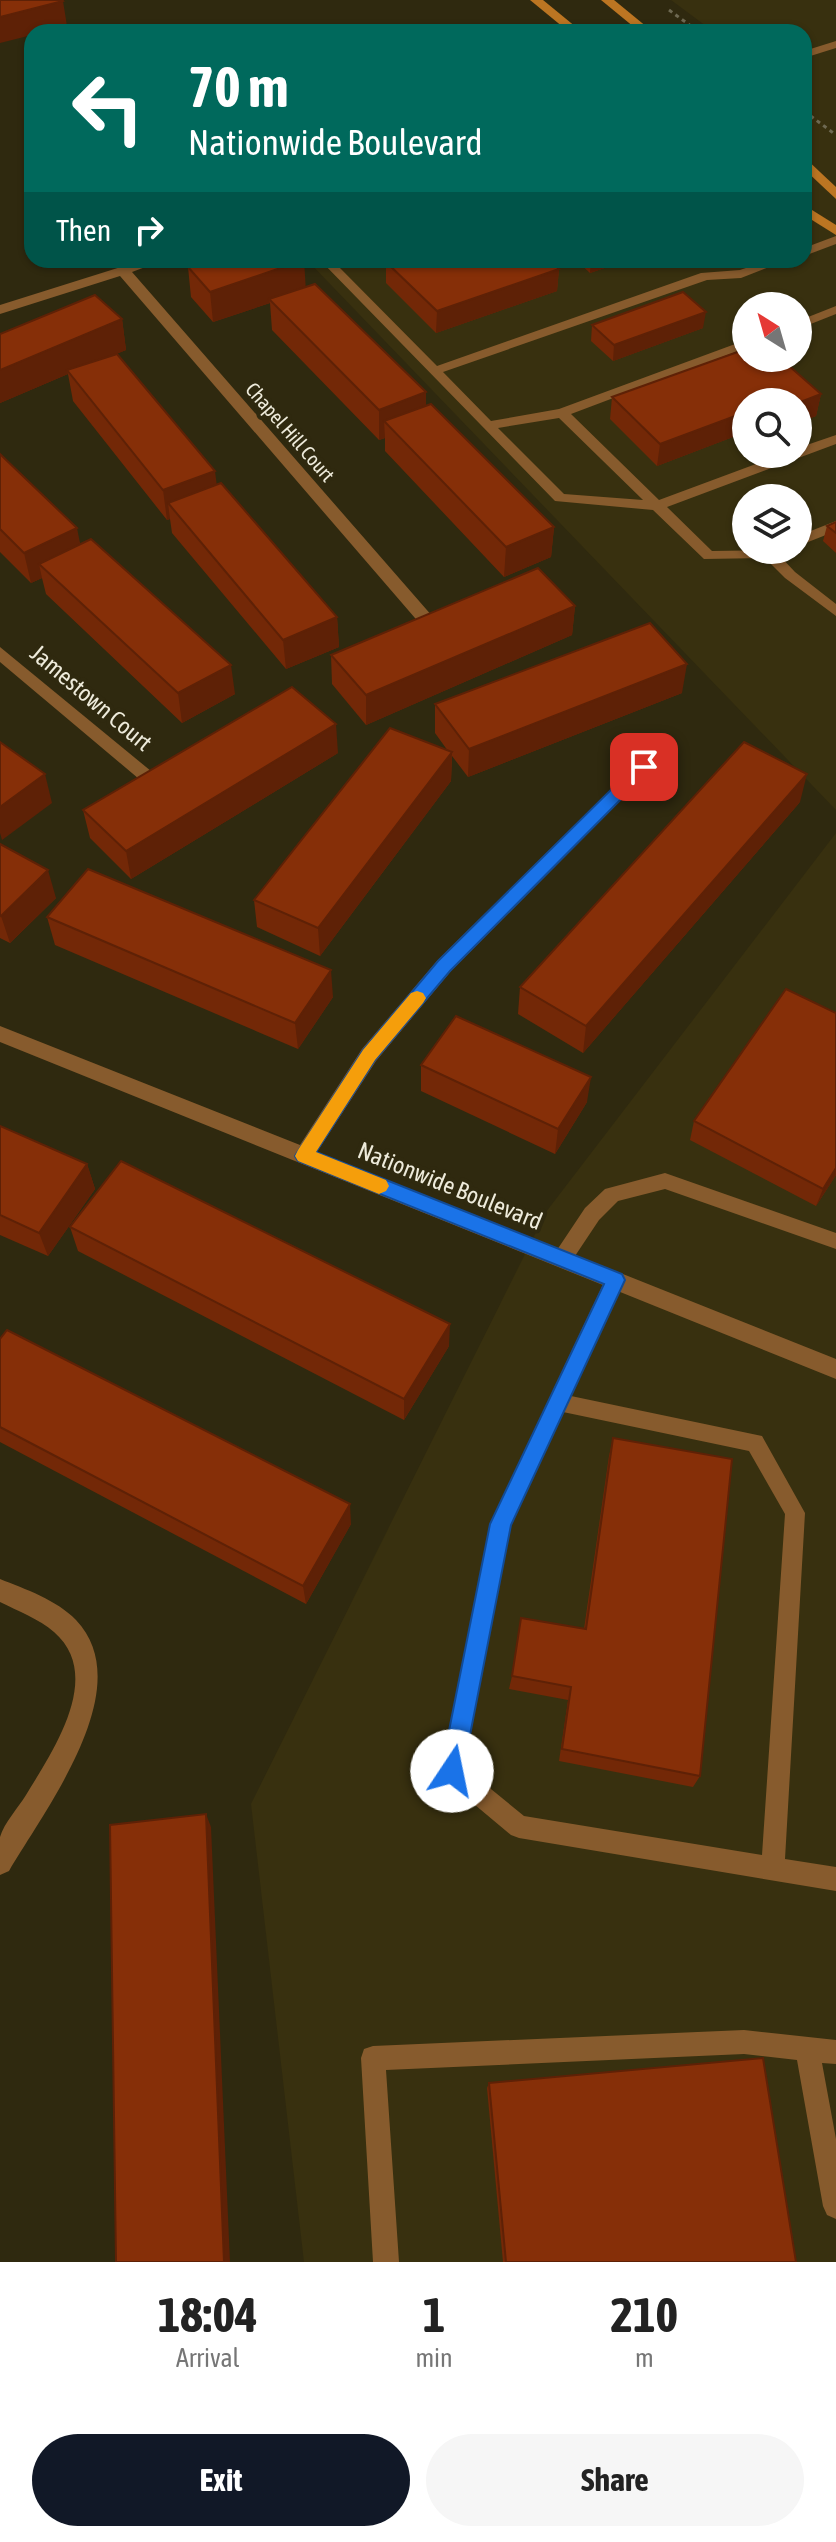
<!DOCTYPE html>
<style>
body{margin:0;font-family:"Asap Condensed",sans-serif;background:#f6f6f6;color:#222;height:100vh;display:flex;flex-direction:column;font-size:30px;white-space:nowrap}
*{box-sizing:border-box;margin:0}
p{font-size:26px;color:#767676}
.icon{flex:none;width:44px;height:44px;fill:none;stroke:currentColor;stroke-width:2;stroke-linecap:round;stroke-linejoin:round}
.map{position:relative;height:2262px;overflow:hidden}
.details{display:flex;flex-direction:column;background:#fff;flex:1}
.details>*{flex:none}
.guide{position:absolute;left:24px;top:24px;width:788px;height:244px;border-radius:24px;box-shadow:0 2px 6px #0004;background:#00695c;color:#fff;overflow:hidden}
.needle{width:52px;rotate:323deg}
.fabs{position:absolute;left:732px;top:292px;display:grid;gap:16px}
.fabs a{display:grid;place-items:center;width:80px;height:80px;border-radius:50%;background:#fff;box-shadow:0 2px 6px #0004;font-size:40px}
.pin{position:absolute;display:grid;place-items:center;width:68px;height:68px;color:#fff;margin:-34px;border-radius:16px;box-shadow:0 4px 12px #0006}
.me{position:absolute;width:88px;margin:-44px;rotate:11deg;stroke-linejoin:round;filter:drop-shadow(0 0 6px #0008)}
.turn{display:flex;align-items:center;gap:28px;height:168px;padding:0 32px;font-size:36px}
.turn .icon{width:104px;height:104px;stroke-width:2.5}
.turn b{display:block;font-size:56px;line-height:68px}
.then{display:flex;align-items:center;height:76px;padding:0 32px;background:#0003;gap:16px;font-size:30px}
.eta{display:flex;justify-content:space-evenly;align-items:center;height:136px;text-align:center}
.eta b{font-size:48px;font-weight:700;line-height:56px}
.button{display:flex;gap:16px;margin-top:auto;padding:16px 32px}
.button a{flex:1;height:92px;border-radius:48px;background:#111827;color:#fff;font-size:32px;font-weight:700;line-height:92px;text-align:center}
.button a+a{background:#f6f6f6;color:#222}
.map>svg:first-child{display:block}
.built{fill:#38300f;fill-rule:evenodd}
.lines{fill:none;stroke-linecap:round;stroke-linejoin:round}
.path{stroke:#6e6952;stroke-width:3;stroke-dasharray:4 4;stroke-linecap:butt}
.service{fill:#875b2d;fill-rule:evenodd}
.minor{fill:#875b2d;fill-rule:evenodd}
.secondary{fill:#bc7522;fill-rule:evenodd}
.wall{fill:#732807}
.shaded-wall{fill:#5e2106}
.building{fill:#862f08;stroke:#5e2106;stroke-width:2}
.route{fill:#1a73e8;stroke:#114b97;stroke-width:2}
.slow{fill:#f59e0b}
.labels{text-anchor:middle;stroke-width:8;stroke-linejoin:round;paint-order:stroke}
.far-street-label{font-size:20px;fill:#eeebdb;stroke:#2f290f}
.street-label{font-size:24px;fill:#eeebdb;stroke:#2f290f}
</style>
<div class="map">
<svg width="836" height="2262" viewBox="0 0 836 2262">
<rect width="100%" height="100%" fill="#2f290f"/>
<g class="built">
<path d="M 671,0 L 836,0 L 836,810 L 307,260 L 804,260 L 804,32 L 714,32 ZM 746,306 L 798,306 L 798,358 L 746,358 ZM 746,402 L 798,402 L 798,454 L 746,454 ZM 746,498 L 798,498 L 798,550 L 746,550 Z"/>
<polygon points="836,833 836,2262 304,2262 251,1804 546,1212"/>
</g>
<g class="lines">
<g class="path">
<polyline points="669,10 699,32"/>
<polyline points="804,111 836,135"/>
</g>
<g class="service">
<polygon points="836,41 836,48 804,58 804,51"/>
<polygon points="836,236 836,244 804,256 804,248"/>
<path d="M 320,260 L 358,260 L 340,268 L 437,366 L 701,273 L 740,270 L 769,260 L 787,260 L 741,278 L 707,280 L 443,372 L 491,421 L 559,409 L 746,340 L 746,348 L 571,414 L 659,500 L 783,454 L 798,454 L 798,448 L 836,435 L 836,444 L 667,507 L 712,551 L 783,550 L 778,554 L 795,572 L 836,604 L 836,616 L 785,578 L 765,558 L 704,559 L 653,510 L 555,501 ZM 559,418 L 643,500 L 564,494 L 498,428 Z"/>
<polygon points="836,306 836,314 798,329 798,321"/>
<polygon points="836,521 836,531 798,546 798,536"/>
<polygon points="665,1173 836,1233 836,1249 665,1189 618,1201 599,1220 569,1265 562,1267 555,1265 553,1259 555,1253 585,1208 605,1189"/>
<path d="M 615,1272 L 622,1274 L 624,1280 L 571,1396 L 762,1436 L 805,1513 L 785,1859 L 836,1867 L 836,1891 L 519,1838 L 511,1835 L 444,1779 L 441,1771 L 490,1524 L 608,1274 ZM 563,1412 L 749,1451 L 785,1514 L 762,1855 L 524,1816 L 464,1767 L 510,1525 Z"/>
<polygon points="744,2030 836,2040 836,2064 822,2063 836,2139 836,2219 827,2215 823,2206 797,2060 744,2054 386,2070 399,2262 373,2262 361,2058 364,2049 373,2046"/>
</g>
<g class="minor">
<polygon points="143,260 164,260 132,272 433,617 433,625 421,625 120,276 0,314 0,305"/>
<polygon points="0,647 157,776 160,780 157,784 145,784 0,662"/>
<polygon points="644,761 650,763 653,767 650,771 451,971 376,1061 317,1152 836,1359 836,1379 0,1042 0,1026 300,1145 362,1049 437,961 638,763"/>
<path d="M 0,1579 C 25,1589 57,1600 76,1620 C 140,1687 45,1809 9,1871 L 0,1875 C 0,1864 0,1848 0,1837 C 4,1823 18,1808 26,1795 C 52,1752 105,1676 54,1632 C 39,1619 18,1611 0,1602 Z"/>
</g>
<g class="secondary">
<polygon points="530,0 543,0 582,32 569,32"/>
<polygon points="601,0 614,0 653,32 640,32"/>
<polygon points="804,157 836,187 836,199 804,169"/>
<polygon points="804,205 836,225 836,235 804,215"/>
</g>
</g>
<g class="wall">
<polygon points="576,260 628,260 590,273"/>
<polygon points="386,262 559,269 557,291 436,333 386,283"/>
<polygon points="188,267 306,287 426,406 554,527 551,557 504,577 385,451 385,438 379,440 272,330 270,303 213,322 191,297"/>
<polygon points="122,319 126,350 113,355 217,485 337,617 339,647 286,669 172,533 170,519 167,520 73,401 68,374 0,403 0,334"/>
<polygon points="592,325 703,328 613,361 591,341"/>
<polygon points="746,349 746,358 780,358 821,394 816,416 798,423 798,402 746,402 746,432 657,466 610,419 612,397"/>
<polygon points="0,454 81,544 235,694 182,723 46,594 42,578 31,583 0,552"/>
<polygon points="836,522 836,553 823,541 827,526"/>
<polygon points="575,606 572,635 366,725 332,684 331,655"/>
<polygon points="682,693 468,777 452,756 451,781 320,956 257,927 254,900 448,751 435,733 435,704"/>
<polygon points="338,753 131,879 90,838 83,810"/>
<polygon points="800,802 583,1053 518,1014 520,987"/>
<polygon points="0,844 56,898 10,943 0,938"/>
<polygon points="47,917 333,997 298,1049 55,945"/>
<polygon points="836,1013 836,1175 816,1206 690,1140 694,1121"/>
<polygon points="421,1065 587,1102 555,1154 421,1091"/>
<polygon points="0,1126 87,1164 95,1189 48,1256 0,1235"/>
<polygon points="70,1227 449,1346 404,1420 78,1251"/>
<polygon points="0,1339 351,1524 306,1604 0,1442"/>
<polygon points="613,1438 700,1776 693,1787 559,1761 568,1700 509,1689 512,1676 584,1629 609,1456"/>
<polygon points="489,2083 796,2262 503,2262 487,2088"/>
</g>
<g class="shaded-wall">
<polygon points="63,1 67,26 44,32 32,32 32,35 0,43 0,17"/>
<polygon points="304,260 306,291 269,299 270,303 213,322 210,292"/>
<polygon points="591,260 628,260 590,273"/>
<polygon points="559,269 557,291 436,333 437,311"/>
<polygon points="706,312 703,328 613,361 614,345"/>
<polygon points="122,319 126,350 70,374 67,370 68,374 0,403 0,370"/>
<polygon points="426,392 426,422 384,421 385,438 379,440 379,410"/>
<polygon points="821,394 816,416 798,423 798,403"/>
<polygon points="746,412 746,432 657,466 660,444"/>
<polygon points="215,471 219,502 168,503 170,519 167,520 163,490"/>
<polygon points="554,527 551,557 504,577 506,547"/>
<polygon points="77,528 83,558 39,564 42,578 31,583 24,553"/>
<polygon points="575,606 572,635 366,725 366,695"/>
<polygon points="337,617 339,647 286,669 283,640"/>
<polygon points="687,664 682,693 468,777 469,749"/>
<polygon points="231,665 235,694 182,723 178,693"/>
<polygon points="336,724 338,753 131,879 126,851"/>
<polygon points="452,752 451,781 320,956 318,928"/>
<polygon points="45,774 52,803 2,840 0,833 0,807"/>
<polygon points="807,774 800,802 583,1053 586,1026"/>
<polygon points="48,870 56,898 10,943 1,916"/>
<polygon points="331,970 333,997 298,1049 295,1023"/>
<polygon points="591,1077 587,1102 555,1154 558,1129"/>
<polygon points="87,1164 95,1189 48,1256 39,1233"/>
<polygon points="836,1168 836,1175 816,1206 823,1189"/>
<polygon points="450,1324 449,1346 404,1420 404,1399"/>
<polygon points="350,1504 351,1524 306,1604 303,1586"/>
<polygon points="206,1814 211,1827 230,2262 224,2262"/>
</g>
<g class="building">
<polygon points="0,0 62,0 63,1 0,17"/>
<polygon points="210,260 304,260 210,292 188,267"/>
<polygon points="391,260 549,260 559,269 437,311 386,262"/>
<polygon points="315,284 426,392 379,410 269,299"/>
<polygon points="683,292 706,312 614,345 592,325"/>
<polygon points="95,295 122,319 0,370 0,334"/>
<polygon points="746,349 746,358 780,358 821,394 798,403 746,402 746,412 660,444 612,397"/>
<polygon points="117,354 215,471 163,490 67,370"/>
<polygon points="431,404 554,527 506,547 384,421"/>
<polygon points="0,454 77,528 24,553 0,529"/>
<polygon points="221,483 337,617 283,640 168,503"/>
<polygon points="836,522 836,533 827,526"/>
<polygon points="91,539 231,665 178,693 39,564"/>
<polygon points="538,568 575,606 366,695 331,655"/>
<polygon points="650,623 687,664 469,749 435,704"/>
<polygon points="292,687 336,724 126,851 83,810"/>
<polygon points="390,728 452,752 318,928 254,900"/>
<polygon points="0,742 45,774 0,807"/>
<polygon points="744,742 807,774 586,1026 520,987"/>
<polygon points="0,844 48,870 1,916 0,915"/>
<polygon points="88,869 331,970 295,1023 47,917"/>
<polygon points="786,989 836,1013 836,1168 823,1189 694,1121"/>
<polygon points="456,1016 591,1077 558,1129 421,1065"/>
<polygon points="0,1126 87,1164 39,1233 0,1215"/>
<polygon points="121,1161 450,1324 404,1399 70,1227"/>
<polygon points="7,1330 350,1504 303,1586 0,1427 0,1339"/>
<polygon points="613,1438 732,1459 700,1776 562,1749 571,1687 512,1676 521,1618 586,1629"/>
<polygon points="206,1814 224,2262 116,2262 110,1825"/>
<polygon points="763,2058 796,2262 506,2262 489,2083"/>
</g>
<polygon class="route" points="644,761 649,763 649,771 450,971 375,1060 316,1152 622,1274 625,1280 511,1525 463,1771 460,1779 452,1783 444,1779 441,1771 490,1524 604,1284 298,1161 295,1156 363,1050 438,961 638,763"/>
<polygon class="slow" points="417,991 423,993 426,998 423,1003 375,1060 316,1152 386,1180 389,1186 386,1191 379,1194 298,1161 295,1156 298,1150 363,1050 411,993"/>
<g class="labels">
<g class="far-street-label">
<text transform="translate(290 432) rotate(49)" y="7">Chapel Hill Court</text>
</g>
<g class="street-label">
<text transform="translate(91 698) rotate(40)" y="8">Jamestown Court</text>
<text transform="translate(450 1186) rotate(22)" y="8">Nationwide Boulevard</text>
</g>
</g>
</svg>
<div class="fabs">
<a><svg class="needle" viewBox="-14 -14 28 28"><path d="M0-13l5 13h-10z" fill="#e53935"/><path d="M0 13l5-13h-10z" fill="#767676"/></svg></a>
<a><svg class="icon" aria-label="search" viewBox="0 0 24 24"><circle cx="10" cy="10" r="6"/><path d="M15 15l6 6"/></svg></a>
<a><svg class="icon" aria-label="layers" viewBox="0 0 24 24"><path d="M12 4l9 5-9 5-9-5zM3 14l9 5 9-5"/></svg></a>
</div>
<div class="pin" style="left:644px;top:767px;background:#d93025"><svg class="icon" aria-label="arrive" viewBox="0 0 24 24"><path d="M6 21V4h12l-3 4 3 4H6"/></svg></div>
<svg class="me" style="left:452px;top:1771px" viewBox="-20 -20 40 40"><circle r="19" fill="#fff"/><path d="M0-13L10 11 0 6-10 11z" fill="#1a73e8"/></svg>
<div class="guide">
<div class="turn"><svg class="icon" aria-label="left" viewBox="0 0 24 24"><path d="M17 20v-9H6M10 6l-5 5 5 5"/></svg><div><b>70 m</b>Nationwide Boulevard</div></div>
<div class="then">Then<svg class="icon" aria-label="right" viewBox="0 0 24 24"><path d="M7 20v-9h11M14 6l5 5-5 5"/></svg></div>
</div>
</div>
<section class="details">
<div class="eta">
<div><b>18:04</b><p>Arrival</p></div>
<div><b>1</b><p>min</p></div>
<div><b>210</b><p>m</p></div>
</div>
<div class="button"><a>Exit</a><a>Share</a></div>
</section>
